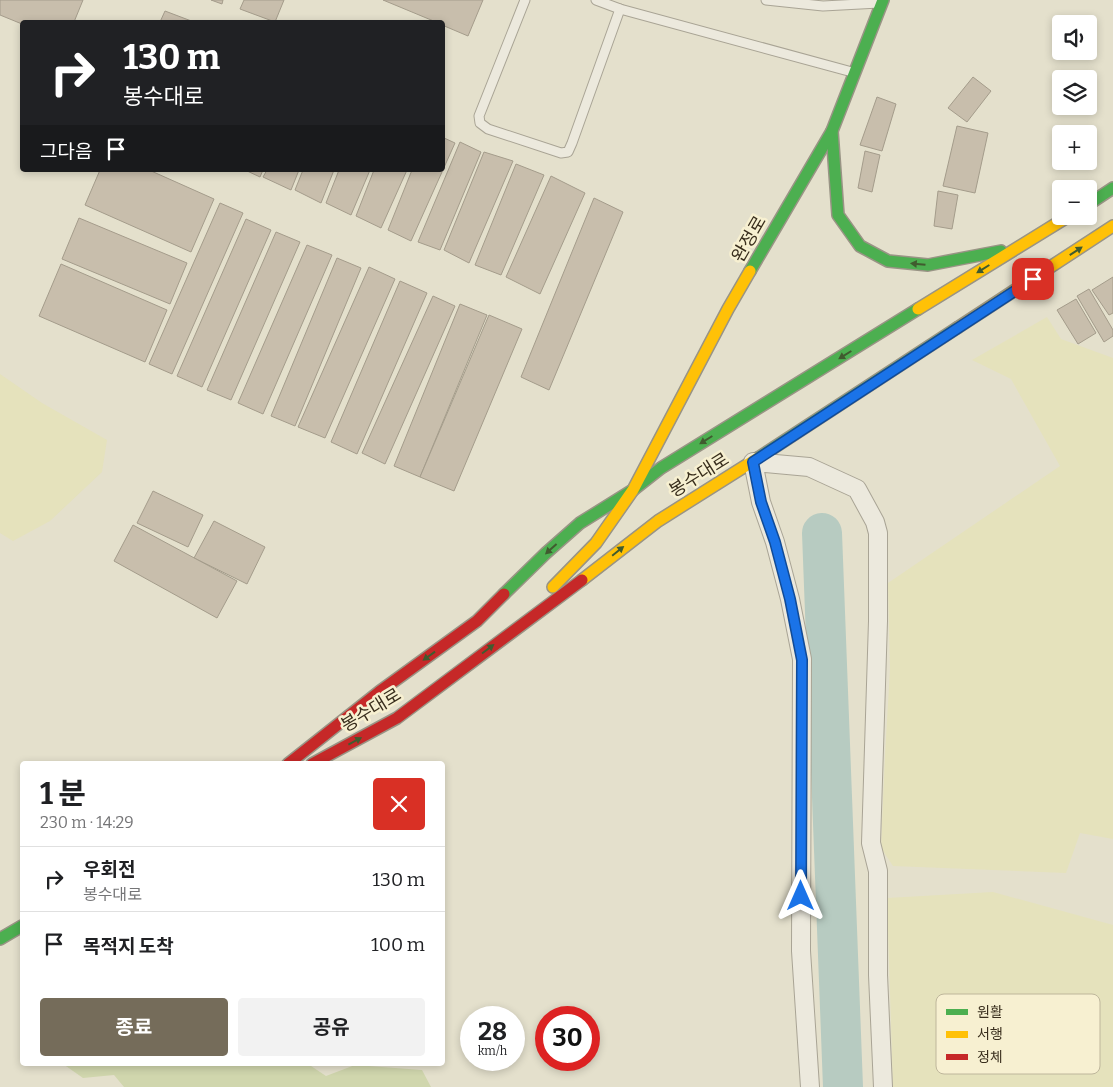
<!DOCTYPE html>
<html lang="ko">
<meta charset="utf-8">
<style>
body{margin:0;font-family:Bitter,"Noto Sans KR",serif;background:#f2f2f2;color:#202124;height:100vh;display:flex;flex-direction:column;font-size:19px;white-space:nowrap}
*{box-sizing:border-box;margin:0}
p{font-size:16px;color:#757577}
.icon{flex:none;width:28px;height:28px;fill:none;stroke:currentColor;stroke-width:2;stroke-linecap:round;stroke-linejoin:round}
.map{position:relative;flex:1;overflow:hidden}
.details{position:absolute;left:20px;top:761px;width:425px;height:305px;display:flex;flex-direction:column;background:#fff;border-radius:5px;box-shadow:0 2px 8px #0003}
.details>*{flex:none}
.top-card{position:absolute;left:20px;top:20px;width:425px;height:152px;border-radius:5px;box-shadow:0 2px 8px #0003;background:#202124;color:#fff;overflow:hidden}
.buttons{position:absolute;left:1052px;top:15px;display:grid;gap:10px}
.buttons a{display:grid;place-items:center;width:45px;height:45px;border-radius:5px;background:#fff;box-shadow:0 2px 8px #0003;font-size:25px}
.speed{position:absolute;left:460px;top:1006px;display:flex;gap:10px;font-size:25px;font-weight:700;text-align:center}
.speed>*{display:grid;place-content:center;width:65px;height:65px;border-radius:50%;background:#fff;box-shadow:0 2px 8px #0003;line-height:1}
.speed small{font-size:12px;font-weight:400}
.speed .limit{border:8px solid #d22;background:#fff;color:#111}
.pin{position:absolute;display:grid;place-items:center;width:42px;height:42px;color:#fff;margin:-21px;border-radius:10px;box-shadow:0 2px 8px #0006}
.me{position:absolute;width:55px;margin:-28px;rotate:0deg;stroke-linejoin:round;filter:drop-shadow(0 0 4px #0008)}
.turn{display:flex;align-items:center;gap:18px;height:105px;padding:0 20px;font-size:22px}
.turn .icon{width:65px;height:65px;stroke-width:2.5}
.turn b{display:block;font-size:35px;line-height:42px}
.then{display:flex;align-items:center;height:48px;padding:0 20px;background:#0003;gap:10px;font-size:19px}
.round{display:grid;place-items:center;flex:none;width:52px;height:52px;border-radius:5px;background:#f2f2f2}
.summary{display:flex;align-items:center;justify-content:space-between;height:85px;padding:0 20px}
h1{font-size:30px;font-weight:700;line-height:38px}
.cta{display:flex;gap:10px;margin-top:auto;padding:10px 20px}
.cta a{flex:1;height:58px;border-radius:5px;background:#756c5a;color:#fff;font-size:20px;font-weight:700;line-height:58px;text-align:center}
.cta a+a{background:#f2f2f2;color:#202124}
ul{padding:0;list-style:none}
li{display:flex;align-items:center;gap:15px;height:65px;padding:0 20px;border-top:1px solid #e0e0e0}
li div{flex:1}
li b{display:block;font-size:19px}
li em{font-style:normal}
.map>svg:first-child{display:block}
.farmland{fill:#e5e2bc}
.green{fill:#d0d6ad}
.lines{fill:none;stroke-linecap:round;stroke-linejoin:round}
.river{stroke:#b7cbc1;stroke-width:40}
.building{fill:#c8beac;stroke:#a49c8b}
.lane-casing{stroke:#a9a495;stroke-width:11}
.street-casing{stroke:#a9a495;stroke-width:20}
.fast-casing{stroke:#999485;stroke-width:14}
.slow-casing{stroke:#999485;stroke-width:14}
.jam-casing{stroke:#999485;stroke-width:14}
.lane{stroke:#ece9dd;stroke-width:9}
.street{stroke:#ece9dd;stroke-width:18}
.fast{stroke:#4caf50;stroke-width:11}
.slow{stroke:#ffc107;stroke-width:11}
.jam{stroke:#c62828;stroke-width:11}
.oneway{fill:#405b2f}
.route-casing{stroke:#114b97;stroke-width:12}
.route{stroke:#1a73e8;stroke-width:9}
.labels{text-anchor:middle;stroke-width:5;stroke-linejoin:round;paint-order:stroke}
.street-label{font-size:18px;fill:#392e1d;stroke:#f7f0d1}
.key{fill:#f7f0d1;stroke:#beb69b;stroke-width:1}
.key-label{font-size:14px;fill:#392e1d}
</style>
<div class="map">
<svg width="1113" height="1087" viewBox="0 0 1113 1087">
<rect width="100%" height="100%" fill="#e4e0cc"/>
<g class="farmland">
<polygon points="1047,317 1061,339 1113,358 1113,839 1080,833 1066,873 893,866 881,848 885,756 890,669 888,583 1060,466 1011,379 972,360"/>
<polygon points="0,374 42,403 107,440 102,472 50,521 13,541 0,533"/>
<polygon points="993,892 1113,925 1113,1087 893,1087 887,898"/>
</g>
<polygon class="green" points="63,1064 308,1064 326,1076 355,1065 422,1070 431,1087 124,1087 114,1075 83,1078"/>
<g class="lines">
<polyline class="river" points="822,533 843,1087"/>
</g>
<g class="building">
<polygon points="0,0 83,0 74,22 22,22 22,24 0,15"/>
<polygon points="211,0 223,0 222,4"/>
<polygon points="244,0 284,0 275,22 240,9"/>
<polygon points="383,0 483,0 468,36 442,25 442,22 436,22"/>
<polygon points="165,11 194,22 160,22"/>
<polygon points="973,77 991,91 967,122 948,108"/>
<polygon points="877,97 896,104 882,151 860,145"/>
<polygon points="957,126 988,133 975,193 943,186"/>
<polygon points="442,137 455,143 411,241 388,230 412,170 442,170"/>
<polygon points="460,142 481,152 440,250 418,242"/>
<polygon points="865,151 880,155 872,192 858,188"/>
<polygon points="484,152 513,161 469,263 444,250"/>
<polygon points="516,164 544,175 501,275 475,265"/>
<polygon points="100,170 149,170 214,199 191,252 85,205"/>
<polygon points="245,170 263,170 260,177"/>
<polygon points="267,170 299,170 291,190 263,177"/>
<polygon points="303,170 334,170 321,203 295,190"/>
<polygon points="339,170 370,170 351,215 326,203"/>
<polygon points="374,170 407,170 381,228 356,216"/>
<polygon points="551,176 585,193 540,294 506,277"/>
<polygon points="938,191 958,195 952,229 934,226"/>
<polygon points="594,198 623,212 549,390 521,377"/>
<polygon points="220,203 243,213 172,374 149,364"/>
<polygon points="79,218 187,263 170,304 62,259"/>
<polygon points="246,219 271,230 202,387 177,376"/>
<polygon points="276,232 300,242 231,400 207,390"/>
<polygon points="307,245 332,255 263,414 238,403"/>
<polygon points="337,258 361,268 295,426 271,416"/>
<polygon points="61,264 167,310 145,362 39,316"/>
<polygon points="369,267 395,279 325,438 298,427"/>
<polygon points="1113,277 1113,313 1109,315 1092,290"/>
<polygon points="400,281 427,293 357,454 331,442"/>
<polygon points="1089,289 1113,330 1113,336 1104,342 1077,296"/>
<polygon points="433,296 455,306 385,464 362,453"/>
<polygon points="1076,299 1096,333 1078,344 1057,310"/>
<polygon points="460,304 487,315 420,477 394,466"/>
<polygon points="489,315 522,329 454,491 420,477"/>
<polygon points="153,491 203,515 188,547 137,523"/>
<polygon points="214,521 265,547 247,584 194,558"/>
<polygon points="133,525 237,581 217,618 114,561"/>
</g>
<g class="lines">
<defs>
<g id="lane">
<polyline points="525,0 479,116 480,123 488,129 561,153 568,152 572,143 620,9"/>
<polyline points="596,0 620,9 852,72"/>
<polyline points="766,0 823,6 879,3"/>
</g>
<polyline id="street" points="810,1087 801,951 802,659 790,599 775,542 761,502 753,462 809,467 857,489 875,522 878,533 878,621 871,843 878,871 878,975 883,1087"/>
<g id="fast">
<polyline points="832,131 838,215 860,246 888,261 928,265 1001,251"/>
<polyline points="1089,204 1113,188"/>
<polyline points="750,271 832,131 883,0"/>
<polyline points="758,458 957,328"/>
<polyline points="504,594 546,553 580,523 633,490 661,468 918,309"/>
<polyline points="0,939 22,926"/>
</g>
<g id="slow">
<polyline points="918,309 1069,216"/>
<polyline points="957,328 1113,226"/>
<polyline points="582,580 658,521 758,458"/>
<polyline points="553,587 596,543 633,490 728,309 750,271"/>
</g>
<g id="jam">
<polyline points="288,764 379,692 477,621 504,594"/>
<polyline points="312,764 397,718 582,580"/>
</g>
</defs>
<use href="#lane" class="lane-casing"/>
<use href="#street" class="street-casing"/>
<use href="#fast" class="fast-casing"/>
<use href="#slow" class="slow-casing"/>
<use href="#jam" class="jam-casing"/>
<use href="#lane" class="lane"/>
<use href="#street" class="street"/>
<use href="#fast" class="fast"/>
<use href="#slow" class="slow"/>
<use href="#jam" class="jam"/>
</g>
<defs><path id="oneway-solid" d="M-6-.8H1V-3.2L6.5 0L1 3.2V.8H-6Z" transform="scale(1.25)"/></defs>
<g class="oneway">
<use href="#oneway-solid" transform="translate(1076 251) rotate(-33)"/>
<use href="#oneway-solid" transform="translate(918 264) rotate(-175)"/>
<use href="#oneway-solid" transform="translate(983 269) rotate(148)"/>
<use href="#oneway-solid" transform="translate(845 355) rotate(148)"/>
<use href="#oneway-solid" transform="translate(706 440) rotate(148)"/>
<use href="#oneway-solid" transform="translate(551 549) rotate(138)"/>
<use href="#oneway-solid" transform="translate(618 551) rotate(-39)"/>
<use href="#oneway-solid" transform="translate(488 649) rotate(-37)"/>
<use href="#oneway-solid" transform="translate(429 656) rotate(144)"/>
<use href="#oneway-solid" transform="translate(355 741) rotate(-28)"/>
</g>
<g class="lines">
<defs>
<polyline id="route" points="801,896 802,660 790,599 775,542 761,502 753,462 1033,279"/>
</defs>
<use href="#route" class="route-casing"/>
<use href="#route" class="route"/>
</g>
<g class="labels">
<g class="street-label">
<text transform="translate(749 239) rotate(-60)" y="6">완정로</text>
<text transform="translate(699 475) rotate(-32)" y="6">봉수대로</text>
<text transform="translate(371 710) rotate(-31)" y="6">봉수대로</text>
</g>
</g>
<rect x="936" y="994" width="164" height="80" rx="8" class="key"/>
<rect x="946" y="1009" width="22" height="6" fill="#4caf50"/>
<rect x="946" y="1031" width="22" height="7" fill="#ffc107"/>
<rect x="946" y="1054" width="22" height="6" fill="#c62828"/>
<g class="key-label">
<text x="977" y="1017">원활</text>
<text x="977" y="1039">서행</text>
<text x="977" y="1062">정체</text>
</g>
</svg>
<div class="buttons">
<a><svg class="icon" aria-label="sound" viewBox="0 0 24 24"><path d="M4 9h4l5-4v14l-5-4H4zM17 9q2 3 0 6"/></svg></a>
<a><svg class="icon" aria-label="layers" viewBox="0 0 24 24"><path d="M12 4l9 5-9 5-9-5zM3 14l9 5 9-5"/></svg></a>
<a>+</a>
<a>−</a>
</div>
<div class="speed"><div>28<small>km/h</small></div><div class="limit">30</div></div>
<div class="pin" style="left:1033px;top:279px;background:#d93025"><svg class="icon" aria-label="arrive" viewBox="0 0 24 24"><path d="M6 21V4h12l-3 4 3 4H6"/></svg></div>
<svg class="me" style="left:801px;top:896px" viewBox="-20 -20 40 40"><path d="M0-17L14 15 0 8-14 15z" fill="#1a73e8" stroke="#fff" stroke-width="4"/></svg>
<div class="top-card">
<div class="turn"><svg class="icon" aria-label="right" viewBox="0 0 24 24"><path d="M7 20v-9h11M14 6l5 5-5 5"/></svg><div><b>130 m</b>봉수대로</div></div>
<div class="then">그다음<svg class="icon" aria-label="arrive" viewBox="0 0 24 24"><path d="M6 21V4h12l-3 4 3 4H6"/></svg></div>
</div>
<section class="details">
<div class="summary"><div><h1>1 분</h1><p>230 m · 14:29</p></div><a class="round" style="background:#d93025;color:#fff"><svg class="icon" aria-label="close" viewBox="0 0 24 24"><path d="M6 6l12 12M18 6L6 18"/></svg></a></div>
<ul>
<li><svg class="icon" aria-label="right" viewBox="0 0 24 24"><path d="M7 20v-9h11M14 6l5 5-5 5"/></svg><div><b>우회전</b><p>봉수대로</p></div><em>130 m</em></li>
<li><svg class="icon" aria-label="arrive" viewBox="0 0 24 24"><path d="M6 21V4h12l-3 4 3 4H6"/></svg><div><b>목적지 도착</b></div><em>100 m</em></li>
</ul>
<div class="cta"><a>종료</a><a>공유</a></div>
</section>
</div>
